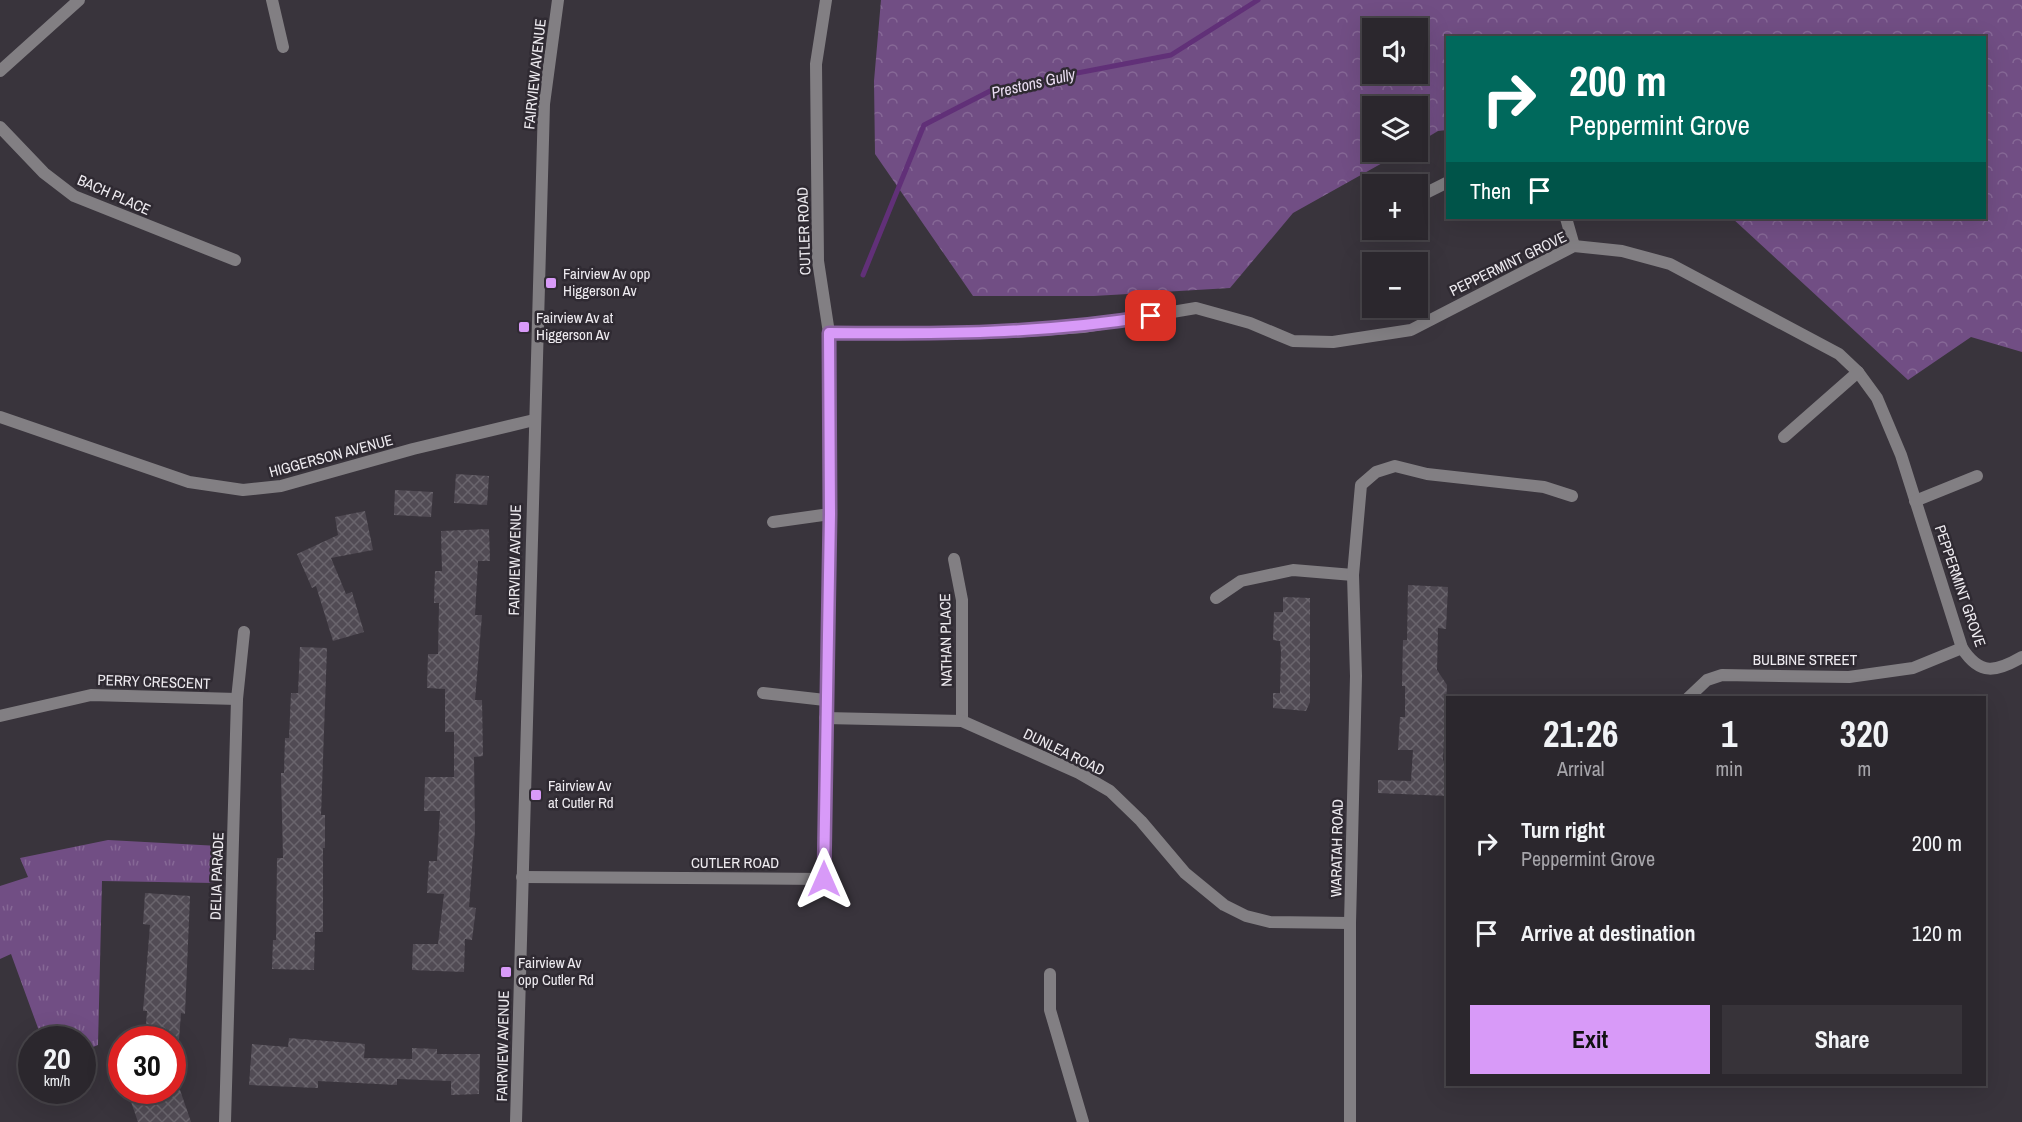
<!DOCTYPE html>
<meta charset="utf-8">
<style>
body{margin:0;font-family:"Archivo Narrow",sans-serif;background:#373339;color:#f1f3f6;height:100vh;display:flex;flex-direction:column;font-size:22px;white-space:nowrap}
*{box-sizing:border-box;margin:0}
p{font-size:20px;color:#a6a5aa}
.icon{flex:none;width:33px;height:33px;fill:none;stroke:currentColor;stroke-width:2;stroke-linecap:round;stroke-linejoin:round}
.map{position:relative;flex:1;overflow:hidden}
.side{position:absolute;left:1446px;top:696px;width:540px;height:390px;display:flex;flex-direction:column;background:#2b272d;border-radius:0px;box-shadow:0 6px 24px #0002,0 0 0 2px #474449}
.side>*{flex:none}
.banner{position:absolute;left:1446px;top:36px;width:540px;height:183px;border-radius:0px;box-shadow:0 6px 24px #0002,0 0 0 2px #474449;background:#00695c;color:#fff;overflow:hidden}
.fabs{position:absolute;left:1362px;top:18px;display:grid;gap:12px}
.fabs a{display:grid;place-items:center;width:66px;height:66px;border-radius:0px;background:#2b272d;box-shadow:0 6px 24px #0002,0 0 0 2px #474449;font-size:30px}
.speed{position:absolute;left:18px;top:1026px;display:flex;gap:12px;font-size:30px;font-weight:700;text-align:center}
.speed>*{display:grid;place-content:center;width:78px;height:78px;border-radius:50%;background:#2b272d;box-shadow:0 6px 24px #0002,0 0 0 2px #474449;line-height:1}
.speed small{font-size:15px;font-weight:400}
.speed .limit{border:9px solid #d22;background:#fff;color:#111}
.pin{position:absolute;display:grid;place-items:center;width:51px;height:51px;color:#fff;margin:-26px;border-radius:12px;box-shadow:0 3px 9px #0006}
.me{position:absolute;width:66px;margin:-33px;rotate:0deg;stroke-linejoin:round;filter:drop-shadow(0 0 4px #0008)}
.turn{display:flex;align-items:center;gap:21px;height:126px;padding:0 24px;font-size:27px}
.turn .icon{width:78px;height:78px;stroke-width:2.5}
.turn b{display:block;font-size:42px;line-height:51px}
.then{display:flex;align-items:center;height:57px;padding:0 24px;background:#0003;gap:12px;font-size:22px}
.eta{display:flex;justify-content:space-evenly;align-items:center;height:102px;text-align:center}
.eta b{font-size:36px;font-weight:800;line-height:42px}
.primary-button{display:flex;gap:12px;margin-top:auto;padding:12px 24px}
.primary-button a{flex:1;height:69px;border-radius:0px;background:#d89af8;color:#111;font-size:24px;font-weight:800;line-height:69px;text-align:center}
.primary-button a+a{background:#373339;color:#f1f3f6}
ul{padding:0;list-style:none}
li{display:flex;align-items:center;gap:18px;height:90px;padding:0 24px}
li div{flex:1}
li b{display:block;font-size:22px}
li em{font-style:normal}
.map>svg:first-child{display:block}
.forest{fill:url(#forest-crowns);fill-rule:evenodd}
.park{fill:url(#park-tufts)}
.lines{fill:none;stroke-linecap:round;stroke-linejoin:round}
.stream{stroke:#613078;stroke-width:5}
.building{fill:url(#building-cross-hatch)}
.minor{stroke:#827f83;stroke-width:12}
.route-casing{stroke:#8c64a1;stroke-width:15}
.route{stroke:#d89af8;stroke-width:10}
.poi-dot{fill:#d89af8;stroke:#2f2a32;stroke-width:2}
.labels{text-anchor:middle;stroke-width:5;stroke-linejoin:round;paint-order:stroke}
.street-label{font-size:15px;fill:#eeebf0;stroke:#2f2a32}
.poi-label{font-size:15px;fill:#eeebf0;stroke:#2f2a32;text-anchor:start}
.water-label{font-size:16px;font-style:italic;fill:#eaddf2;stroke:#2f2a32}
</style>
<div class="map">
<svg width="2022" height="1122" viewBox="0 0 2022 1122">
<defs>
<pattern id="forest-crowns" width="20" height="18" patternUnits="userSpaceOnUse" patternTransform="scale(1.5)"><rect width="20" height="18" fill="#714e84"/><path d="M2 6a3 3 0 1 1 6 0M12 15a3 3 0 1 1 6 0" fill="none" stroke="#866896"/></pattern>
<pattern id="park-tufts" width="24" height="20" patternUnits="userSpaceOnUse" patternTransform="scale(1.5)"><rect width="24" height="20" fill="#714e84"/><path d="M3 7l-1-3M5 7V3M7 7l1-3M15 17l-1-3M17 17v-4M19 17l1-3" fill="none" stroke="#866896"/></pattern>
<pattern id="building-cross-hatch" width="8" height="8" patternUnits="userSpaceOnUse" patternTransform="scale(1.5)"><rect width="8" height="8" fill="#514b54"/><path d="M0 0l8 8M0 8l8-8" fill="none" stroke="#6a656d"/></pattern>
</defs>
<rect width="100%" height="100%" fill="#39343c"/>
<path class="forest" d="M 881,0 L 2022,0 L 2022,352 L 1971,337 L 1908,380 L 1732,218 L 1984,218 L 1984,38 L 1448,38 L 1447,130 L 1438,131 L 1418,143 L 1418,106 L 1372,106 L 1372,152 L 1402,152 L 1293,213 L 1230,288 L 1094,296 L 973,296 L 875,154 L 874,81 ZM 1372,28 L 1418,28 L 1418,74 L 1372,74 Z"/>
<polygon class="park" points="108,840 219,846 214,883 102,881 98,1045 83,1051 82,1040 42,1039 11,954 0,959 0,886 28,877 20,858"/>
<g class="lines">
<polyline class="stream" points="863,275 924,125 994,89 1171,55 1258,0"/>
</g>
<g class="building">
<polygon points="456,474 489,476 487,505 454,503"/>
<polygon points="395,490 433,492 431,517 394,515"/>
<polygon points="365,511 373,550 331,558 346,594 352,592 364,632 333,641 316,586 312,588 297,554 338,535 335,517"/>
<polygon points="489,529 490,561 478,561 475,615 482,615 475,700 482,700 483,756 474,757 475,830 469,907 476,908 472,940 465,939 464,972 412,970 413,944 438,944 444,894 427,893 429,861 437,861 440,811 424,811 425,777 454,777 454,732 445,732 445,689 427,688 428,654 438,654 439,603 434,603 435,571 442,571 441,531"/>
<polygon points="1408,585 1448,587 1446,629 1438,628 1437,670 1447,685 1443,760 1448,769 1448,796 1378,793 1378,780 1411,781 1413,750 1398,750 1400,717 1405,717 1405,686 1402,686 1403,640 1407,640"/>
<polygon points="1283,597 1310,598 1310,702 1306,711 1273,708 1273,693 1280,693 1281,652 1280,641 1273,640 1274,612 1283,612"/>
<polygon points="300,647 327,648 321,815 325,815 325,848 323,848 323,932 315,932 314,970 272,969 273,940 276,940 277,858 283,858 281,773 284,773 285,738 289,738 291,693 298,693"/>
<polygon points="145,893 190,896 185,1014 181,1013 179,1040 145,1040 147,1011 143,1011 150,925 143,924"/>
<polygon points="289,1038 365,1044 364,1058 412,1059 412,1048 437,1049 437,1054 480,1054 479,1094 451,1095 451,1081 397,1079 397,1085 318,1081 318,1088 249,1085 252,1044 288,1047"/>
<polygon points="144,1090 180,1090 191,1122 138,1122 129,1096"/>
</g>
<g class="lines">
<g class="minor">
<polyline points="272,0 283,47"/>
<polyline points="0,71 79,0"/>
<polyline points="0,127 44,173 74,196 235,260"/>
<polyline points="1418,197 1448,182"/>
<polyline points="1566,218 1574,246"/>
<path d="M 829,333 L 1012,332 L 1083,327 L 1196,308 L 1250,323 L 1293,341 L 1333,342 L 1411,330 L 1574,246 L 1622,251 L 1670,264 L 1839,354 L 1858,372 L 1877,398 L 1901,455 L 1962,648 C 1980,676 1996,672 2022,657"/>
<polyline points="0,417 189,482 243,490 281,486 413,449 534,420"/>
<polyline points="1784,437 1858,372"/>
<polyline points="1915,501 1977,476"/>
<polyline points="773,522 830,514"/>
<polyline points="954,559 962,600 962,721"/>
<polyline points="1216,598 1241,581 1293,570 1353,575"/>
<polyline points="763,693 825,700"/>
<polyline points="1688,698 1707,680 1722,675 1849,677 1913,668 1962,648"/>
<polyline points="0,716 91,695 237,699"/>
<polyline points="825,718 962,721 1079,773 1110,791 1141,821 1185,873 1224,905 1246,916 1270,922 1350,923"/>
<polyline points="522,877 824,879 830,514 829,333 818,261 816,64 826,0"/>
<polyline points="1050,974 1050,1010 1083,1122"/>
<polyline points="225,1122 237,699 244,632"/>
<polyline points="516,1122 544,104 558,0"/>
<polyline points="1350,1122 1350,923 1356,676 1353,575 1361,485 1376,472 1395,466 1427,474 1544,487 1572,496"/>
</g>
</g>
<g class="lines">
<defs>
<path id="route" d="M 824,879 L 830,514 L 829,333 C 938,334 1043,334 1151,316"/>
</defs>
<use href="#route" class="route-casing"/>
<use href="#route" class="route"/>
</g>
<g class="poi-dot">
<rect x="545" y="277" width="12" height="12" rx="3"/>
<rect x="518" y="321" width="12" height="12" rx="3"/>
<rect x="530" y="789" width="12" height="12" rx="3"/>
<rect x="500" y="966" width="12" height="12" rx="3"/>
</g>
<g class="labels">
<g class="street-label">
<text transform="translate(535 74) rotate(-84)" y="5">FAIRVIEW AVENUE</text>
<text transform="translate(114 195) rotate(24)" y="5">BACH PLACE</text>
<text transform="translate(804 231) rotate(-92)" y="5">CUTLER ROAD</text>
<text transform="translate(1508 264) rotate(-26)" y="5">PEPPERMINT GROVE</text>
<text transform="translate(331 456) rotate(-15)" y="5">HIGGERSON AVENUE</text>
<text transform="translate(515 560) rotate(-89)" y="5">FAIRVIEW AVENUE</text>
<text transform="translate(1960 586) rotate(71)" y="5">PEPPERMINT GROVE</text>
<text transform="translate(946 640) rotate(-91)" y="5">NATHAN PLACE</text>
<text x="1805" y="665">BULBINE STREET</text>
<text transform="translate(154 682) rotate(2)" y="5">PERRY CRESCENT</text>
<text transform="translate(1064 752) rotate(26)" y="5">DUNLEA ROAD</text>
<text transform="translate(1337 848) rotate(-89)" y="5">WARATAH ROAD</text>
<text x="735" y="868">CUTLER ROAD</text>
<text transform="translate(217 876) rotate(-88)" y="5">DELIA PARADE</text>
<text transform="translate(503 1046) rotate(-89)" y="5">FAIRVIEW AVENUE</text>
</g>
<g class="poi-label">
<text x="563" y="279">Fairview Av opp<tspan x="563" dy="17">Higgerson Av</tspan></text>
<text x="536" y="323">Fairview Av at<tspan x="536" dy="17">Higgerson Av</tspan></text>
<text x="548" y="791">Fairview Av<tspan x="548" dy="17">at Cutler Rd</tspan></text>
<text x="518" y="968">Fairview Av<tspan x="518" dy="17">opp Cutler Rd</tspan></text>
</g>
<g class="water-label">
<text transform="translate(1033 83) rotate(-13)" y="6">Prestons Gully</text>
</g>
</g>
</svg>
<div class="fabs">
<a><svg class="icon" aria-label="sound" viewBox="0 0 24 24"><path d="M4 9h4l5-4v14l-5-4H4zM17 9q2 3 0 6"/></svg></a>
<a><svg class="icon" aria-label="layers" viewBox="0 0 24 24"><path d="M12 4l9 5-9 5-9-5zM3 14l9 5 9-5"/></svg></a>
<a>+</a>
<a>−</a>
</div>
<div class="speed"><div>20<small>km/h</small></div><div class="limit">30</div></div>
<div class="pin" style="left:1151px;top:316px;background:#d93025"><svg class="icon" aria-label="arrive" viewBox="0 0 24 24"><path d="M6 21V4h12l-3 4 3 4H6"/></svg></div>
<svg class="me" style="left:824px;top:879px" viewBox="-20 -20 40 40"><path d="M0-17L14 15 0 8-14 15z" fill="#d89af8" stroke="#fff" stroke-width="4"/></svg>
<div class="banner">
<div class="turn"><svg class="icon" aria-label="right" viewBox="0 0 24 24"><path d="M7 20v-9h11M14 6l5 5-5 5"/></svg><div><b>200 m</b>Peppermint Grove</div></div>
<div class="then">Then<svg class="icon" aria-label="arrive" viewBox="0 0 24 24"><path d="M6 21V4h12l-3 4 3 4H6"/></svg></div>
</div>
<section class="side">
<div class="eta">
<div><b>21:26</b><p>Arrival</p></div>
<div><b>1</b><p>min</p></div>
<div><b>320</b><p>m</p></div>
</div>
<ul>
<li><svg class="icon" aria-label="right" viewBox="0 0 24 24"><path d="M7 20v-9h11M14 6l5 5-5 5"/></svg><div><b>Turn right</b><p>Peppermint Grove</p></div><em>200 m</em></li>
<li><svg class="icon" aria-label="arrive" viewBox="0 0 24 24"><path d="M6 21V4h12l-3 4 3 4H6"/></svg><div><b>Arrive at destination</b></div><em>120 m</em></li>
</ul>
<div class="primary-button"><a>Exit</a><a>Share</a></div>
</section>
</div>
